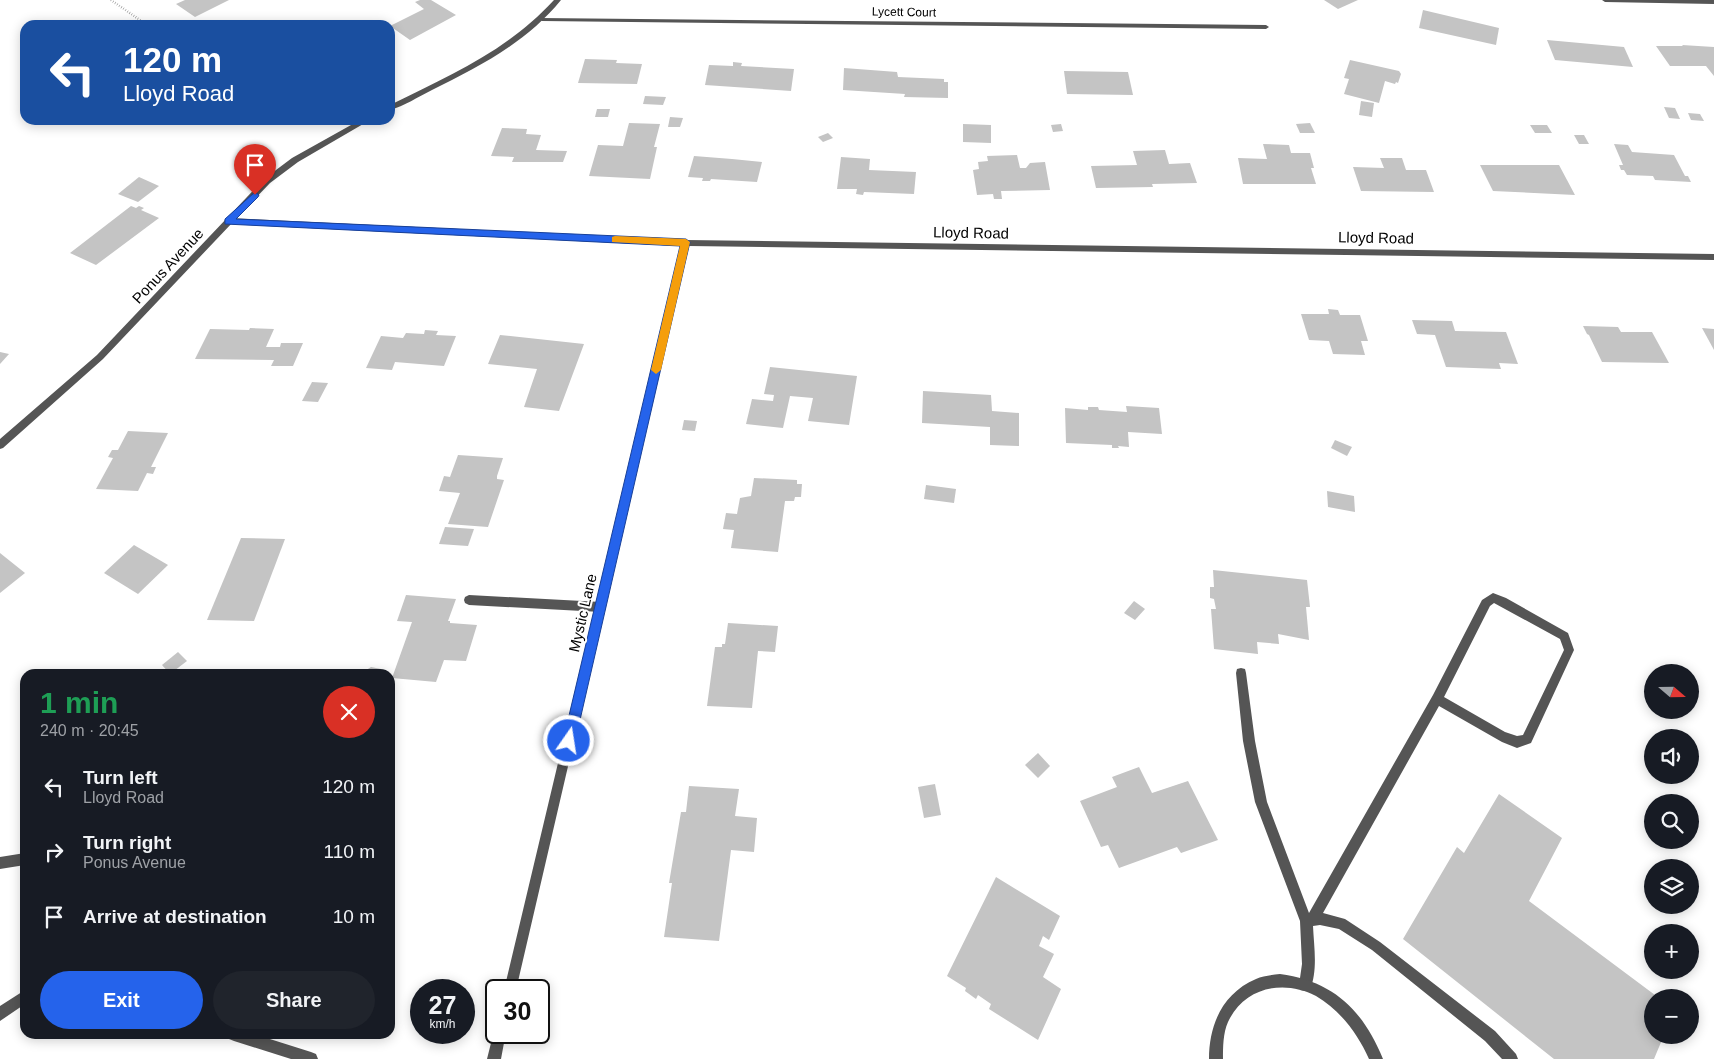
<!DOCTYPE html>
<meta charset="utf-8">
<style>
body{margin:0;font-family:Helvetica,sans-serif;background:#20242c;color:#f1f3f6;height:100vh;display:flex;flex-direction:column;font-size:19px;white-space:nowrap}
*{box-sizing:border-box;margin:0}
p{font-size:16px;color:#9ea1a6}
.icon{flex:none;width:28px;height:28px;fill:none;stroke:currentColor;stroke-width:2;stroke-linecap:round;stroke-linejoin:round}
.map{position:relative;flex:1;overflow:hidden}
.side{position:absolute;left:20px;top:669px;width:375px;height:370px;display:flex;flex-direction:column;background:#171b24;border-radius:15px;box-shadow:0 2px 12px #0003}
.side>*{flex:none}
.hud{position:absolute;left:20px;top:20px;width:375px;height:105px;border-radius:15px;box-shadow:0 2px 12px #0003;background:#1a4fa0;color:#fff;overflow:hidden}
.needle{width:32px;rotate:110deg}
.tools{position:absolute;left:1644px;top:664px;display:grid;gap:10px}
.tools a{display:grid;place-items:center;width:55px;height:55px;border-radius:50%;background:#171b24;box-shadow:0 2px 12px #0003;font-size:25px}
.speed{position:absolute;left:410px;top:979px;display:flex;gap:10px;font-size:25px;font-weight:700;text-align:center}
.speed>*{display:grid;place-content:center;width:65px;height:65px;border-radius:50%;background:#171b24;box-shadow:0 2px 12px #0003;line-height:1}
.speed small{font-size:12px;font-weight:400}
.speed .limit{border:2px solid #111;border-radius:8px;background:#fff;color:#111}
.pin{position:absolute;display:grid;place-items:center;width:42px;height:42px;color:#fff;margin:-51px -21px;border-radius:50% 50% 50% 0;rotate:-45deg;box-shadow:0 0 5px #0007}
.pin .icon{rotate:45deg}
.me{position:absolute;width:55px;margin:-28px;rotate:13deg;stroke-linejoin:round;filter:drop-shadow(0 0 4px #0008)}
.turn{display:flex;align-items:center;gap:18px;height:105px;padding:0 20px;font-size:22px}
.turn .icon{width:65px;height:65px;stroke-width:2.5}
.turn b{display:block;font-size:35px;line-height:42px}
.round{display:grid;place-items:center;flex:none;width:52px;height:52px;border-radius:26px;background:#20242c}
.summary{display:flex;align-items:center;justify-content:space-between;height:85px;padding:0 20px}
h1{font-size:30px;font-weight:700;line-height:38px;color:#1e9e55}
.button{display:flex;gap:10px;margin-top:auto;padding:10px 20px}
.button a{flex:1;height:58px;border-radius:30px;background:#2563eb;color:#fff;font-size:20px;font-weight:700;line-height:58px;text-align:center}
.button a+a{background:#20242c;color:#f1f3f6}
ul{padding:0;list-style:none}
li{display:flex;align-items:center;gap:15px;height:65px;padding:0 20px}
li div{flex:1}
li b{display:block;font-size:19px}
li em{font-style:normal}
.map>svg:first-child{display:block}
.building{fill:#c4c4c4}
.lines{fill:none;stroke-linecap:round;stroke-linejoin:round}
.path{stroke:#777;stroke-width:2.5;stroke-dasharray:0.5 2;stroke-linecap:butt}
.service{fill:#555;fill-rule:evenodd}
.minor{fill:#555;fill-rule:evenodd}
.tertiary{fill:#555;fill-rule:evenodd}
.route{fill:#2563eb;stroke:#184099}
.slow{fill:#f59e0b}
.labels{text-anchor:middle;stroke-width:4;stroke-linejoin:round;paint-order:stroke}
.far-street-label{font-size:12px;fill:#000;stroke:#fff}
.street-label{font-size:15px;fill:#000;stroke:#fff}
</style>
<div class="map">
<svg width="1714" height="1059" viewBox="0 0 1714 1059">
<rect width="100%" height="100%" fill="#fff"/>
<g class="building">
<polygon points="185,0 229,0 195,17 176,4"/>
<polygon points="420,0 431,0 456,15 410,40 390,26 424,9 415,2"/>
<polygon points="1324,0 1358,0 1338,9"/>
<polygon points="1423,10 1499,28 1496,45 1419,28"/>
<polygon points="1547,40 1624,47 1633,67 1555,60"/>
<polygon points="1682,45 1714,47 1714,76 1706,66 1670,66 1656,46 1683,46"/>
<polygon points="585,59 617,60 616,63 642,64 637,84 578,83"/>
<polygon points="1350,60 1399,71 1401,74 1398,83 1396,82 1395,84 1385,81 1379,103 1344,94 1349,79 1344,78"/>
<polygon points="733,62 742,63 741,66 794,69 791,91 705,85 709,65 733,66"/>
<polygon points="844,68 897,72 898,77 944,79 944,82 948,82 948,98 904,97 905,94 843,90"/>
<polygon points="1064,71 1128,72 1133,95 1067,94"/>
<polygon points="645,96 666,97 663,105 643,104"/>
<polygon points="1361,101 1374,103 1372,117 1359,115"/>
<polygon points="1664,107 1675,108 1680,119 1669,118"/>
<polygon points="597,109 610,109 608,117 595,117"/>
<polygon points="1688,113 1700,114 1704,121 1691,120"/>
<polygon points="670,117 683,118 680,127 668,127"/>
<polygon points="629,123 660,124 654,147 657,147 650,179 589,176 598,145 623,146"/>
<polygon points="1310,123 1315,133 1300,133 1296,124"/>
<polygon points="963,124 991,125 991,143 963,142"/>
<polygon points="1061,124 1063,131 1053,132 1051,125"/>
<polygon points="1530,125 1547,125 1552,133 1535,133"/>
<polygon points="502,128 527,129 526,134 541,135 536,150 567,151 563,162 512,162 514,157 491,156"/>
<polygon points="828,133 833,138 823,142 818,137"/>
<polygon points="1574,135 1584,135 1589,144 1579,144"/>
<polygon points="1263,144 1289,145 1291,153 1310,153 1314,168 1311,168 1316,184 1243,184 1238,158 1267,159"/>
<polygon points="1614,144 1628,145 1632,152 1674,155 1685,176 1688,176 1691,182 1655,180 1653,176 1627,175 1624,170 1621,170 1619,165 1623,165"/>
<polygon points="1165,150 1169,164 1190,163 1197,183 1152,184 1153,187 1096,188 1091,166 1137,165 1133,151"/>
<polygon points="1017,155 1020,168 1026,168 1030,163 1045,162 1050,190 1001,191 1002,199 994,199 993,194 977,195 973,170 979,169 978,162 988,161 987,156"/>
<polygon points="694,156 732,159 762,162 757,182 711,179 710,181 702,181 703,178 688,177"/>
<polygon points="841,157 870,159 869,170 916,172 914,194 864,192 863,195 856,194 857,189 837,189"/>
<polygon points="1380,158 1402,158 1406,170 1426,170 1434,192 1361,191 1353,167 1384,168"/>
<polygon points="1480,165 1559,165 1575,195 1493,191"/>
<polygon points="139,177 159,186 138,202 118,194"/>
<polygon points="131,206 136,208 139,206 144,208 141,210 159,218 96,265 70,253"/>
<polygon points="1328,309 1338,310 1340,315 1360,315 1368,341 1361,341 1365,355 1333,354 1329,341 1309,340 1301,314 1329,314"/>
<polygon points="1412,320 1452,321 1455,331 1506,332 1518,364 1499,363 1501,369 1446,367 1435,335 1417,334"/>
<polygon points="1583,326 1618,327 1621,332 1652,332 1669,363 1602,362 1589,335 1587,334"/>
<polygon points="250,328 274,329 266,347 280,347 281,343 303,343 293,366 271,366 274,360 195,359 210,329 249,330"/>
<polygon points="1702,328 1714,329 1714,350"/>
<polygon points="425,330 438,331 436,335 456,336 444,366 395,362 392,370 366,368 381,336 403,338 406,333 424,334"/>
<polygon points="500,335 584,344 559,411 524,407 537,369 488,364"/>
<polygon points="0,352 9,354 0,364"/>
<polygon points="770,367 857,376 849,425 808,421 813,398 790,396 783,428 746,424 752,399 773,401 774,395 764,394"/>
<polygon points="312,382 328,383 318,402 302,401"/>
<polygon points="923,391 991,395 992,411 1019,413 1019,446 990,445 990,427 922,423"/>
<polygon points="1126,406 1159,408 1162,434 1128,432 1129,447 1118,446 1119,448 1112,448 1112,445 1066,443 1065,408 1088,410 1088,407 1098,407 1099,410 1127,412"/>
<polygon points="684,420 697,421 695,431 682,430"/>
<polygon points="128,431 168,433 151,467 156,467 153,474 147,473 138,491 96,489 113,458 108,457 112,450 118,450"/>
<polygon points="1335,440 1352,447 1347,456 1331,448"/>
<polygon points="458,455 503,458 497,476 497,479 504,480 488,527 448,524 460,493 439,491 444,476 450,477"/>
<polygon points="754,478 797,480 797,484 802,484 801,497 795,497 794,501 785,501 778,552 731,548 734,530 723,529 726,513 737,514 740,498 751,496"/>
<polygon points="926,485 956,489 954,503 924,499"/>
<polygon points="1327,491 1354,496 1355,512 1328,507"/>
<polygon points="445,527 474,529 468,546 439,544"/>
<polygon points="241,538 285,539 254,621 207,620"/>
<polygon points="134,545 168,565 138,594 104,573"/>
<polygon points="0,553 25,573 0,593"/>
<polygon points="1213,570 1307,580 1310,607 1306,607 1309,640 1278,634 1279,644 1257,642 1258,654 1214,649 1211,609 1216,609 1214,599 1210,598 1210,587 1214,587"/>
<polygon points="406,595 456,599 448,621 450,621 450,623 477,625 466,661 444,660 436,682 392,678 412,622 397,621"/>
<polygon points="1134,601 1145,609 1135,620 1124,613"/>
<polygon points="728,623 778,626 775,652 758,651 752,708 707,706 715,647 722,647 722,644 725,644"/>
<polygon points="178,652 187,661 170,674 162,665"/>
<polygon points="371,667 381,669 384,674 360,674"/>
<polygon points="1038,753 1050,766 1038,778 1025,765"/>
<polygon points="1139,767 1152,793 1188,781 1218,840 1181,853 1177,847 1119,868 1108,845 1101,847 1080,801 1117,787 1112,777"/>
<polygon points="935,784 941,815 924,818 918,787"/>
<polygon points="689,786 739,789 735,816 757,818 754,852 731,850 719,941 664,937 672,883 669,883 681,812 686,812"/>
<polygon points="1499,794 1562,838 1529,901 1659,998 1652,998 1652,1035 1664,1035 1654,1059 1554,1059 1403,939 1457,847 1464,853"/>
<polygon points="996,877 1060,916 1049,940 1043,936 1039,946 1054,954 1043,977 1061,989 1038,1040 989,1009 991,1004 978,995 976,999 965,991 966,988 947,976"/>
</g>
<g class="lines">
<polyline class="path" points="111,0 147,25"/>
<g class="service">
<path d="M 1493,593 L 1506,598 L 1568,633 L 1574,650 L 1531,743 L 1517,748 L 1502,742 L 1439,706 L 1323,913 L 1345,919 L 1380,942 L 1495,1031 L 1516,1054 L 1518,1059 L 1502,1059 L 1485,1041 L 1372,950 L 1339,929 L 1320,925 L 1313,926 C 1314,947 1318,970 1310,990 L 1305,991 L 1300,990 L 1299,985 L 1302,964 L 1300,921 L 1255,802 L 1243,741 L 1236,673 L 1237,669 L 1241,668 L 1245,669 L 1246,673 L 1255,741 L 1267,802 L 1309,913 L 1433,695 L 1482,600 ZM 1494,603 L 1560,639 L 1564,650 L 1523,735 L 1517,736 L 1505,732 L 1444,697 L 1490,606 Z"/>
<polygon points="469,595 601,602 605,604 606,607 605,610 601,612 469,605 465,603 464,600 465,597"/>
</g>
<g class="minor">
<polygon points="1602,0 1714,0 1714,4 1605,2"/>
<polygon points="540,18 1266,25 1269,27 1266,29 542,21 539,19"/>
<polygon points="228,218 686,240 1714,254 1714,260 689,246 516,990 504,990 681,246 228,224 224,221"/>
<polygon points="25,853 25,865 0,869 0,857"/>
<path d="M 1280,974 C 1333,981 1363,1010 1383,1059 L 1369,1059 C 1358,1034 1340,1010 1316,996 C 1284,979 1244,987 1228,1022 C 1223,1033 1223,1047 1223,1059 L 1209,1059 C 1209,1024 1223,993 1256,979 C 1263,976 1272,975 1280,974 Z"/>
<polygon points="25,990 25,1004 0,1021 0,1006"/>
<polygon points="495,1027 496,1032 506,1032 501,1059 487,1059"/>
<polygon points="227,1034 254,1034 311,1052 316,1054 318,1059 291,1059 234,1041 229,1039"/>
</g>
<g class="tertiary">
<path d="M 554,0 L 561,0 C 527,42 479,67 432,90 C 418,97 404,106 390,110 L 390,105 C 451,75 507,51 554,0 Z"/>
<polygon points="360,120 370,120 298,162 270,183 103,359 3,448 0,449 0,439 97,355 264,179 292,158"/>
</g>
</g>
<polygon class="route" points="255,192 259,195 258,197 236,219 686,239 690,242 574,746 569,748 565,746 563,741 680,246 225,224 225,219"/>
<polygon class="slow" points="615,236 686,239 690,242 661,370 656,374 651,370 680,246 612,242 612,237"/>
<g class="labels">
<g class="far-street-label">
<text transform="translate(904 12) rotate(1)" y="4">Lycett Court</text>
</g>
<g class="street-label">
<text transform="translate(971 233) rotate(1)" y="5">Lloyd Road</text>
<text transform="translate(1376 238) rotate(1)" y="5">Lloyd Road</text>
<text transform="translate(168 266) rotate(-47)" y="5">Ponus Avenue</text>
<text transform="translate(583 613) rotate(-77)" y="5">Mystic Lane</text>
</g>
</g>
</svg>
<div class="tools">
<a><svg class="needle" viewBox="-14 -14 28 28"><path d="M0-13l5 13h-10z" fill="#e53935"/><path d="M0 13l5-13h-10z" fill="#9ea1a6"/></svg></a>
<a><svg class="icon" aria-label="sound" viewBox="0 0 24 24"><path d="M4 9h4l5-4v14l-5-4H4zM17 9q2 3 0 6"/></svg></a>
<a><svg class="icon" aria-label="search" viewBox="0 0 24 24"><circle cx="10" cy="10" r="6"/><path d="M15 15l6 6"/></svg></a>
<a><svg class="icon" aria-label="layers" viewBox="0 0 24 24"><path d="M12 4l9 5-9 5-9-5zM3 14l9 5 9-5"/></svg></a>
<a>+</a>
<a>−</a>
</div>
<div class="speed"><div>27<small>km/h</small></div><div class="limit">30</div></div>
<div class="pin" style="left:255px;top:195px;background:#d93025"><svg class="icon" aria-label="arrive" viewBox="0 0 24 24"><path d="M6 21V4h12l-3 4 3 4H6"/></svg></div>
<svg class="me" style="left:569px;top:741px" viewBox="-20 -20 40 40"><circle r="17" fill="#2563eb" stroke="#fff" stroke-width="3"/><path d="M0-11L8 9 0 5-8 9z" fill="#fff"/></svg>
<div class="hud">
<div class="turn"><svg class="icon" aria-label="left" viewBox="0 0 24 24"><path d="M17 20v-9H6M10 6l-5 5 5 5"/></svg><div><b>120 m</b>Lloyd Road</div></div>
</div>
<section class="side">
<div class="summary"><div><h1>1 min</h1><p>240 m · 20:45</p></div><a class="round" style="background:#d93025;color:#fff"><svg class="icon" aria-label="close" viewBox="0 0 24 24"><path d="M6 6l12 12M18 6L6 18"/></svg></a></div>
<ul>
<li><svg class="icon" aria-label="left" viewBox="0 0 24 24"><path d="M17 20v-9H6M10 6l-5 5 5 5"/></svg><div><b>Turn left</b><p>Lloyd Road</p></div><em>120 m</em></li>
<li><svg class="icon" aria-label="right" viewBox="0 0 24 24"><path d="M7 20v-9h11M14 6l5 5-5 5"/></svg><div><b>Turn right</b><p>Ponus Avenue</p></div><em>110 m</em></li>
<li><svg class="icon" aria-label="arrive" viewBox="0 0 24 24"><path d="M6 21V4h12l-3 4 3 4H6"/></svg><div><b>Arrive at destination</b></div><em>10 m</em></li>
</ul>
<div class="button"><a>Exit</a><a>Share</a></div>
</section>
</div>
